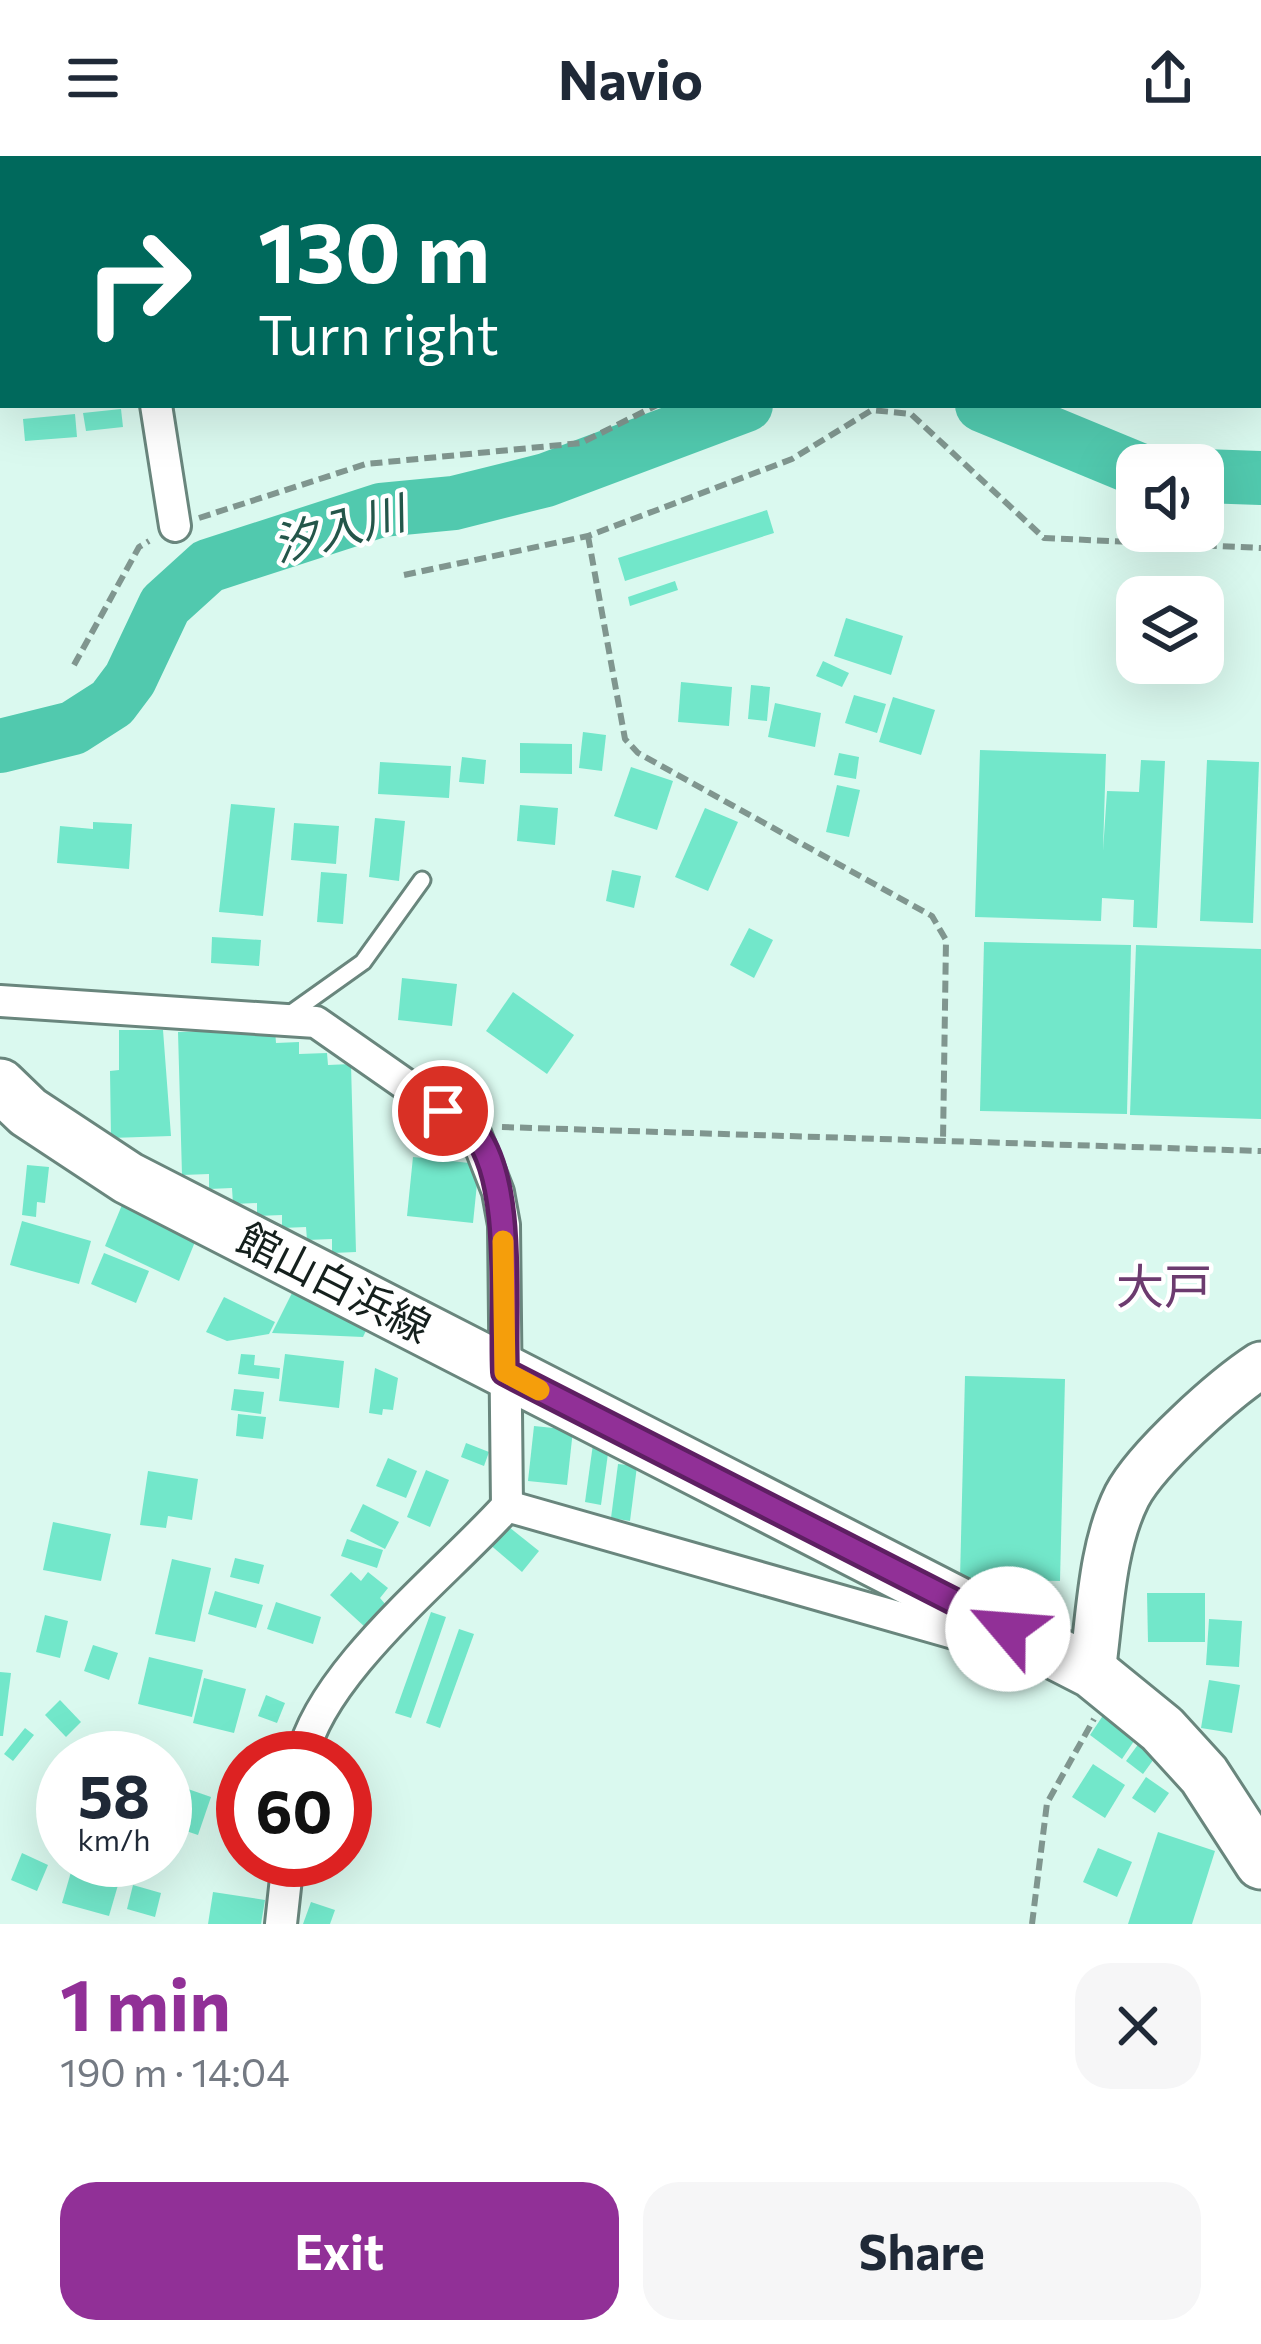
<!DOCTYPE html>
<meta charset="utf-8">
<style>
body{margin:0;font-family:Commissioner,"Noto Sans JP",sans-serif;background:#f6f6f7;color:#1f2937;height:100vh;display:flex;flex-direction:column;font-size:45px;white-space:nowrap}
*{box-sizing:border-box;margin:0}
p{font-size:39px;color:#747a83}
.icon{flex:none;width:66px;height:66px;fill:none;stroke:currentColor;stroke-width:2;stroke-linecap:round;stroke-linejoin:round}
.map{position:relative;height:1768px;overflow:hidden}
.side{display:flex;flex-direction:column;background:#fff;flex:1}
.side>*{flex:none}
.guide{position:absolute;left:0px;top:0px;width:1263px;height:252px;box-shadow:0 12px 48px #0002;background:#00695c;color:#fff;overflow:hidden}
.tools{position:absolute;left:1116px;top:288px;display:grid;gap:24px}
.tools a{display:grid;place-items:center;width:108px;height:108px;border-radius:24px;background:#fff;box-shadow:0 12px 48px #0002;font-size:60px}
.speed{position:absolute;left:36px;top:1575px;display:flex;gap:24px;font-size:60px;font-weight:700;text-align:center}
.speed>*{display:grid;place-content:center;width:156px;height:156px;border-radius:50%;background:#fff;box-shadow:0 12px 48px #0002;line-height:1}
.speed small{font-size:30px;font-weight:400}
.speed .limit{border:18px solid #d22;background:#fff;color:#111}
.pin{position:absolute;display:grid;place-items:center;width:102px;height:102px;color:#fff;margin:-51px;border:6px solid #fff;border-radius:50%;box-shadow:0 3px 12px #0007}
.me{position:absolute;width:132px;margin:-66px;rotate:297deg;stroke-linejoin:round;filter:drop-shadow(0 0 9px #0008)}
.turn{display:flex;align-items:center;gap:42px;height:252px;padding:0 60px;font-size:54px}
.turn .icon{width:156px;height:156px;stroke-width:2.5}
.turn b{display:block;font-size:84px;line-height:102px}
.round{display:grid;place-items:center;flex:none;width:126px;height:126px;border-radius:36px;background:#f6f6f7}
.summary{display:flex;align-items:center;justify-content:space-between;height:204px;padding:0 60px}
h1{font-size:72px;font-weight:700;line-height:90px;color:#913097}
.action{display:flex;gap:24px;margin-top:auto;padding:24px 60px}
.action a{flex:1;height:138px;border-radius:36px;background:#913097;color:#fff;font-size:48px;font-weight:700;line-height:138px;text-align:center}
.action a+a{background:#f6f6f7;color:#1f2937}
header{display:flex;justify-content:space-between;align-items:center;height:156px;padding:0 60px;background:#fff;font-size:54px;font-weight:700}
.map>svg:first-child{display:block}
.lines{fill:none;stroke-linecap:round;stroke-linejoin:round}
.river{stroke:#51c9ae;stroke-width:54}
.building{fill:#72e7ca}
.lane-casing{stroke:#69867d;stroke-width:21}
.street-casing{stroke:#69867d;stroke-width:36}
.secondary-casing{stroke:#69867d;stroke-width:51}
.primary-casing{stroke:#69867d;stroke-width:57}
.path{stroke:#80968f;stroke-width:6;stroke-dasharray:12 6;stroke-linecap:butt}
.lane{stroke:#fff;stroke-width:15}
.street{stroke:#fff;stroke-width:30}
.secondary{stroke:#fff;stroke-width:45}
.primary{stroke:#fff;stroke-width:51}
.route-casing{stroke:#5e1f62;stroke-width:30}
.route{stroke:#913097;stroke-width:21}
.slow{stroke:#f59e0b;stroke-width:21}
.labels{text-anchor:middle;stroke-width:9;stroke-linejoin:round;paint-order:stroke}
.street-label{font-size:42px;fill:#15201d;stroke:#fff}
.water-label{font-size:45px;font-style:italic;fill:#24564a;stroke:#fff}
.quarter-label{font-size:48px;fill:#6c3b6f;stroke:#fff}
</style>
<header><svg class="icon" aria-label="menu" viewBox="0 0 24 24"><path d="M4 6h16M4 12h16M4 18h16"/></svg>Navio<svg class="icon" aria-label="share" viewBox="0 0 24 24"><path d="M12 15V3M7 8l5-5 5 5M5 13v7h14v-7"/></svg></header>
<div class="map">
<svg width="1261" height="1768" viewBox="0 0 1261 1768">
<rect width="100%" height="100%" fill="#daf9ef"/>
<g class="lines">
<g class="river">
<polyline points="982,249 1137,313"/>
<polyline points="1203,320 1261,322"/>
<polyline points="0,590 73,572 112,547 130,523 165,449 208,410 381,354 454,347 546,324 746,249"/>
</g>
</g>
<g class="building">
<polygon points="121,253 123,271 86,275 83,257"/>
<polygon points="75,258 77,281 25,285 23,263"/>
<polygon points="767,354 774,377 625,425 618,402"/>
<polygon points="675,425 678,434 630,450 628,441"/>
<polygon points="846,462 903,480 891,519 834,500"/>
<polygon points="823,505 849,517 842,531 816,520"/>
<polygon points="681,526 732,531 729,570 678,566"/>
<polygon points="751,529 770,531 767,565 748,563"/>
<polygon points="854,539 886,548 877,577 845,567"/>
<polygon points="893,541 935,554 921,599 879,586"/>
<polygon points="775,547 821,557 815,591 768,581"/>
<polygon points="583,576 606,579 602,615 579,612"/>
<polygon points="520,587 572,588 572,618 520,617"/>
<polygon points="980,594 1106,598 1103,695 1107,635 1139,636 1141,604 1165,605 1157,772 1133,771 1134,744 1102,742 1101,765 975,761"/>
<polygon points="839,597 859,601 856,623 834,619"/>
<polygon points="462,601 486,604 484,628 459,626"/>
<polygon points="1207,604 1259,606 1253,767 1200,765"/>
<polygon points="380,606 451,610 449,642 378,638"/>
<polygon points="631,611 673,625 657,674 614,660"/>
<polygon points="837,629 860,634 849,681 826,676"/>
<polygon points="231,648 275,652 263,760 219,756"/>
<polygon points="520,649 558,652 555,689 517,685"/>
<polygon points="705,652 738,666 708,735 675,721"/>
<polygon points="375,662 405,665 399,725 369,721"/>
<polygon points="93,666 132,668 129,713 57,707 60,670 93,673"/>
<polygon points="294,667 339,670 336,708 291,704"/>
<polygon points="612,714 641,720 634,752 606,745"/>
<polygon points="321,716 347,718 343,768 317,766"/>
<polygon points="749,772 773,784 754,822 730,809"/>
<polygon points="212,781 261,784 259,810 211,807"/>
<polygon points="984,786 1131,789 1127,958 980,955"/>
<polygon points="1136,789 1261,793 1261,963 1130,959"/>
<polygon points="402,822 457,828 452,870 398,864"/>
<polygon points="513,836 574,879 547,918 486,875"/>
<polygon points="275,873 276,887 299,886 299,898 327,897 328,909 351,908 356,1096 332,1097 332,1083 307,1084 306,1071 282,1072 282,1059 257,1060 257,1047 233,1048 232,1032 209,1033 209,1018 182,1019 178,876"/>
<polygon points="119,874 163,874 171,980 111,982 110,915 119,914"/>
<polygon points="418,964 440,966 437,998 415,996"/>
<polygon points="413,1001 479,1008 473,1067 407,1060"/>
<polygon points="27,1009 49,1011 45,1047 37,1046 36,1061 22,1059"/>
<polygon points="122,1049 197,1081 179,1125 105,1090"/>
<polygon points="22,1065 91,1085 79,1128 10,1109"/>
<polygon points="104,1097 149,1115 136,1147 91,1128"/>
<polygon points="298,1125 372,1162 363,1181 272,1177"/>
<polygon points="224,1141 275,1166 269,1178 227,1185 206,1176"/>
<polygon points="241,1198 255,1199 254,1209 280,1212 279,1223 238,1218"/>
<polygon points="285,1198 344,1205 339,1252 279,1245"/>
<polygon points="375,1212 398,1222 393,1254 383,1253 382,1259 369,1257"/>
<polygon points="965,1220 1065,1223 1060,1425 960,1423"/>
<polygon points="234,1233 264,1236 261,1258 231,1254"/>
<polygon points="238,1258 266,1261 263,1283 236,1280"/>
<polygon points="534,1270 573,1274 567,1329 528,1325"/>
<polygon points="466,1287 489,1296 484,1310 461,1301"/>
<polygon points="593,1288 609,1290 601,1349 585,1346"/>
<polygon points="388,1302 417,1315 406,1342 376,1330"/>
<polygon points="618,1308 637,1310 630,1365 611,1362"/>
<polygon points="426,1314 449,1324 430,1371 407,1361"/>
<polygon points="148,1315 198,1323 192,1364 168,1360 166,1372 140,1369"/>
<polygon points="363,1348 399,1366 385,1393 350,1375"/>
<polygon points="53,1366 111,1378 101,1425 43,1414"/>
<polygon points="504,1367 539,1395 522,1416 488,1387"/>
<polygon points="347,1383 383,1394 377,1412 341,1400"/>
<polygon points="235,1402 264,1409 259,1428 230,1421"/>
<polygon points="172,1403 211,1412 195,1486 155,1478"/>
<polygon points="351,1416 361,1425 368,1416 388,1432 380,1442 386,1449 365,1471 330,1439"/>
<polygon points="215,1435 263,1449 256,1472 208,1458"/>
<polygon points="1147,1437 1205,1437 1205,1486 1148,1486"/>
<polygon points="276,1446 321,1461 313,1488 267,1473"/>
<polygon points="431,1456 446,1461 411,1562 395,1557"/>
<polygon points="45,1459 68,1465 60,1502 36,1496"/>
<polygon points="1209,1463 1242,1465 1239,1511 1206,1509"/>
<polygon points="459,1473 474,1478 440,1572 426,1567"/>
<polygon points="93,1489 118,1497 109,1524 84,1515"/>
<polygon points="149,1501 203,1514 192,1561 138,1548"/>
<polygon points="0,1516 11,1517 3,1580 0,1580"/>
<polygon points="204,1522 246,1533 234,1577 193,1567"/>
<polygon points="1209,1524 1240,1529 1232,1577 1201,1572"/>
<polygon points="266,1539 285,1547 277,1567 258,1560"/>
<polygon points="60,1544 81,1566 66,1581 45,1559"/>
<polygon points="1106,1555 1138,1579 1122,1603 1090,1579"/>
<polygon points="25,1572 34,1579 13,1605 4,1598"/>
<polygon points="1142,1583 1159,1596 1143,1618 1126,1605"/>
<polygon points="1093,1608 1125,1629 1105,1662 1072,1641"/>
<polygon points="1146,1621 1169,1637 1155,1657 1132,1642"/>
<polygon points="165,1625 211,1641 198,1679 165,1668"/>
<polygon points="1158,1676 1215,1695 1192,1768 1128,1768"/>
<polygon points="1098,1692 1132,1706 1117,1741 1083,1726"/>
<polygon points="22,1697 48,1709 37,1735 11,1724"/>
<polygon points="71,1716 118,1729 109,1760 62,1747"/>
<polygon points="133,1729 161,1737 155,1761 127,1753"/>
<polygon points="213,1736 265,1744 261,1768 208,1768"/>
<polygon points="311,1746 335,1754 330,1768 303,1768"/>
</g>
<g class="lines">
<defs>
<g id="lane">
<polyline points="123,3 125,0"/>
<polyline points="287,860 363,806 422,724"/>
</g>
<g id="street">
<polyline points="237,3 238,0"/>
<polyline points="156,249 175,370"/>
<path d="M 0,845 L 316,866 L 475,977 L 498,1036 L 504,1069 L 507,1350 C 446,1418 321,1515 302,1602"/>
<polyline points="507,1350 1003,1491"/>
<polyline points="281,1768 288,1704"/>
</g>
<path id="secondary" d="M 1092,1516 C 1100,1460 1101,1392 1127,1340 C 1147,1302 1224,1233 1261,1209"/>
<polyline id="primary" points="0,929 28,956 128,1022 1092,1516 1162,1573 1204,1619 1261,1707"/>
</defs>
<use href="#lane" class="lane-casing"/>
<use href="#street" class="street-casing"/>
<use href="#secondary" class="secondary-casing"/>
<use href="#primary" class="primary-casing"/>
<g class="path">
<polyline points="770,3 771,0"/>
<polyline points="199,362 366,308 581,287 657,249"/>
<polyline points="588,380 625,583 638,597 932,760 946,784 943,985"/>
<polyline points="404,419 588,380 792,303 872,254 911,258 1044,382 1261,392"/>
<polyline points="74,509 139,391 149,385"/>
<polyline points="502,971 1261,995"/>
<polyline points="1032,1768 1047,1647 1094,1563"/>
</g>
<use href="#lane" class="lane"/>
<use href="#street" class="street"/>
<use href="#secondary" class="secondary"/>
<use href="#primary" class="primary"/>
</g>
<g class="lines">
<defs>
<path id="route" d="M 443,955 C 453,961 467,968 474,976 C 515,1024 502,1154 505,1216 L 1008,1473"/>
</defs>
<use href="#route" class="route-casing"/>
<use href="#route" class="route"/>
<polyline class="slow" points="503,1085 505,1216 539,1234"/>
</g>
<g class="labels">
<g class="street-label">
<text transform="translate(334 1127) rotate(27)" y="15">館山白浜線</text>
</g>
<g class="water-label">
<text transform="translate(339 373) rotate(-15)" y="16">汐入川</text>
</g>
<g class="quarter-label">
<text x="1164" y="1148">大戸</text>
</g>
</g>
</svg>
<div class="tools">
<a><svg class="icon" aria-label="sound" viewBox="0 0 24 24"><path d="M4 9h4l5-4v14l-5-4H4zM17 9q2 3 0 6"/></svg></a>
<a><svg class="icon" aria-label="layers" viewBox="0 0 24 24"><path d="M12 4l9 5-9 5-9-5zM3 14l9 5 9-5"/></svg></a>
</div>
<div class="speed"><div>58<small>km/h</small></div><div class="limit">60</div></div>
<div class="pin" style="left:443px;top:955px;background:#d93025"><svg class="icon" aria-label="arrive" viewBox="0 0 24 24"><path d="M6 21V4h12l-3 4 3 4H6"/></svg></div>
<svg class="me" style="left:1008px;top:1473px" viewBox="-20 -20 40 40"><circle r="19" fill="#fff"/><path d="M0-13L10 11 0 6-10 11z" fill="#913097"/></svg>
<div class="guide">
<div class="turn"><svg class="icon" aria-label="right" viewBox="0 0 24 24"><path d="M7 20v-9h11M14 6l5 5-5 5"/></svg><div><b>130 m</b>Turn right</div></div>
</div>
</div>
<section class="side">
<div class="summary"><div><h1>1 min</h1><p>190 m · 14:04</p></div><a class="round"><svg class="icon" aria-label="close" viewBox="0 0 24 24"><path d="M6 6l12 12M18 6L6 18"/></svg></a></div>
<div class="action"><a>Exit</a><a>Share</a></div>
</section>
